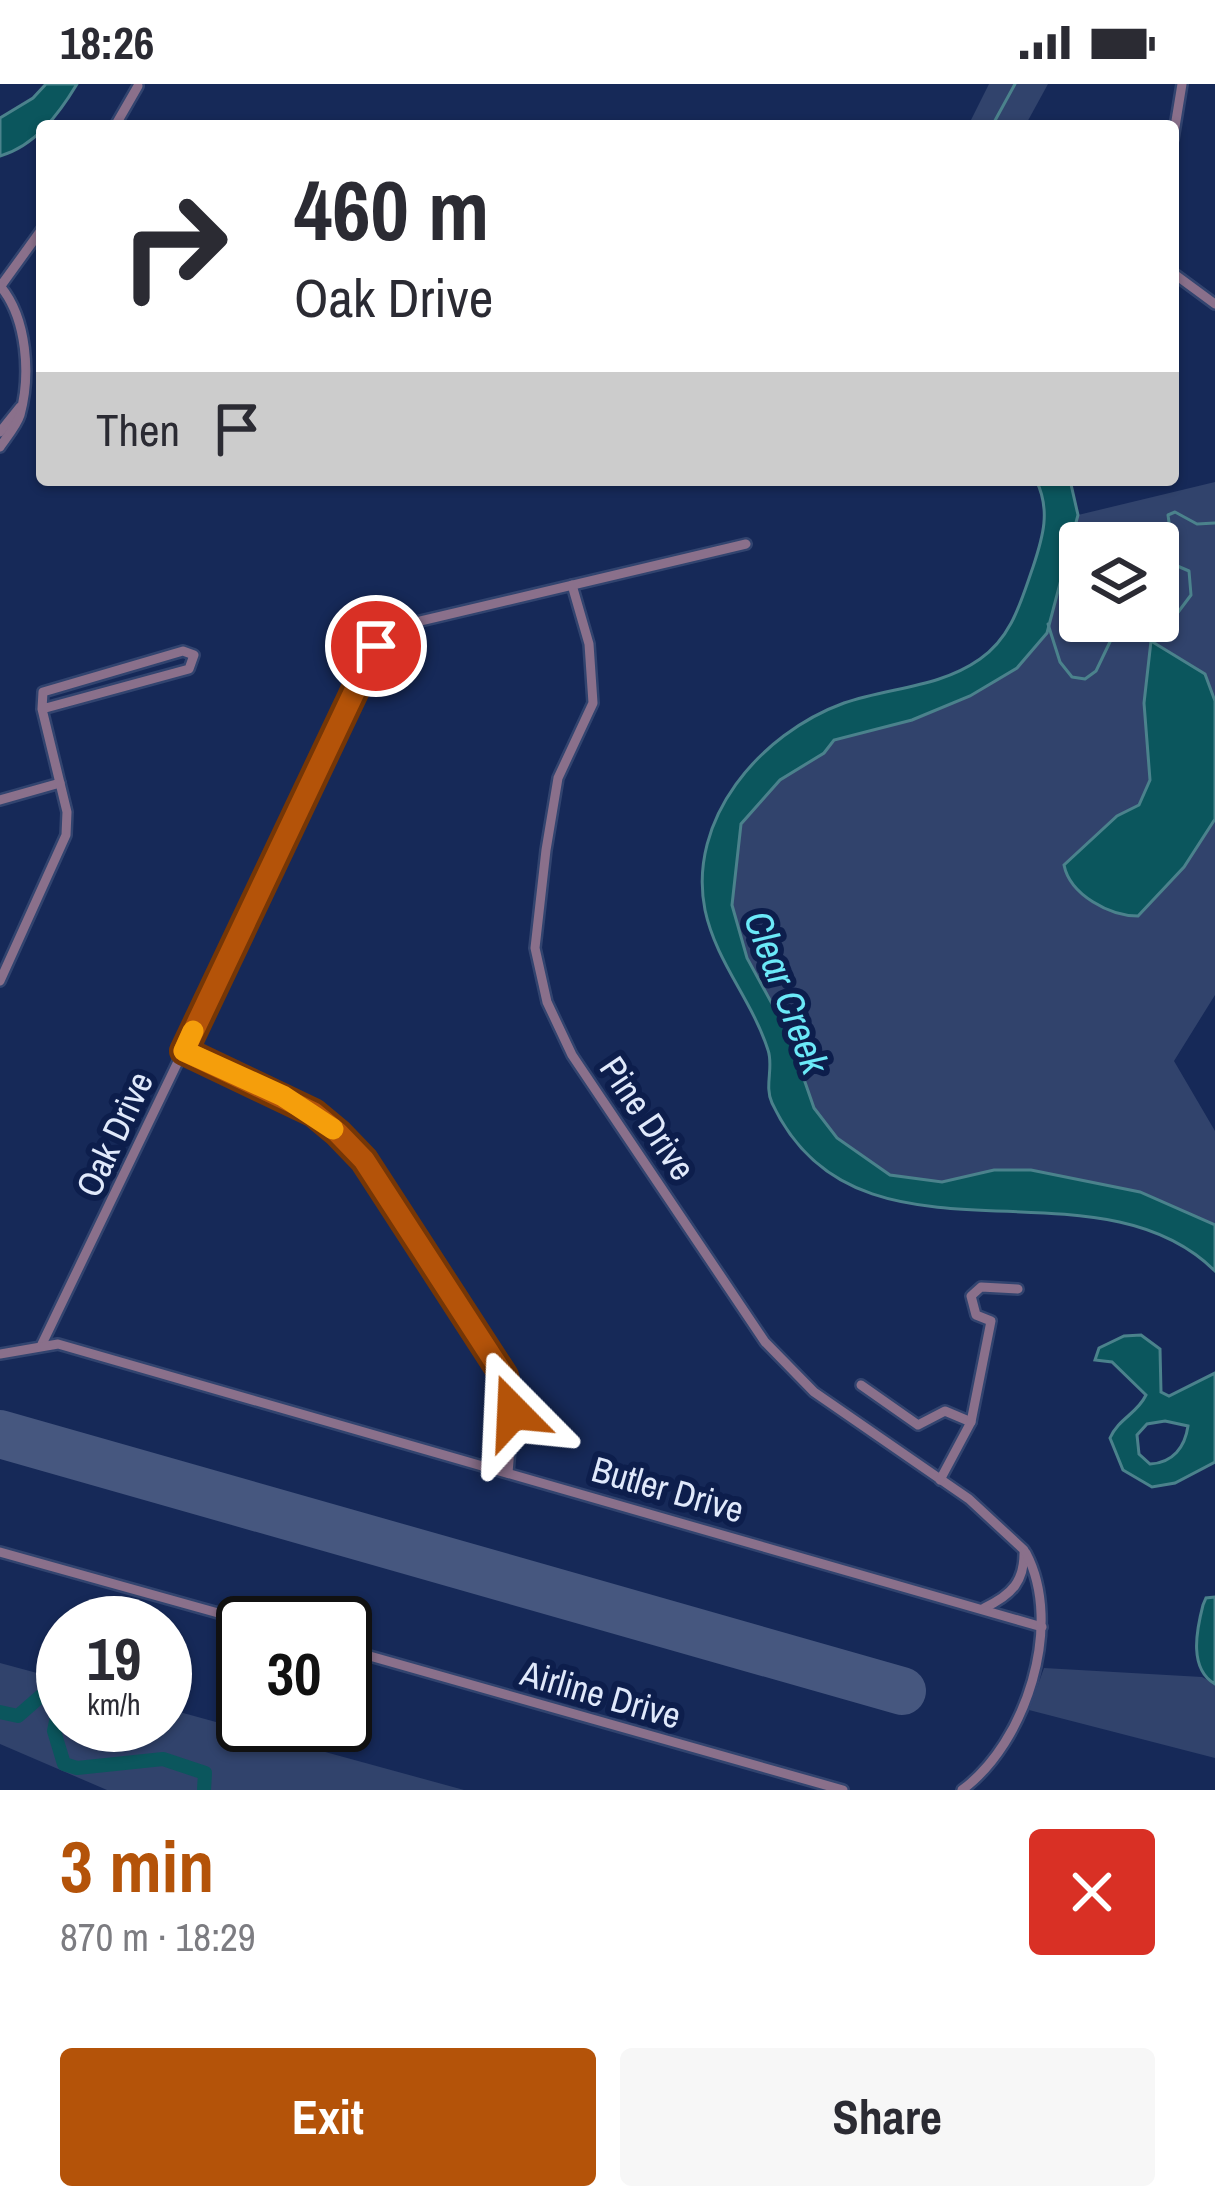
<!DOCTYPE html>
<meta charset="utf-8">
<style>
body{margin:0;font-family:"Archivo Narrow",sans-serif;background:#f7f7f7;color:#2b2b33;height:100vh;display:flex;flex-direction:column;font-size:45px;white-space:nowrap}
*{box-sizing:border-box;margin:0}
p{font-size:39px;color:#7c7c81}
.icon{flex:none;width:66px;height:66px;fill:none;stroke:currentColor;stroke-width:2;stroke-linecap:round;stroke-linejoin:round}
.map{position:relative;height:1706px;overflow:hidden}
.side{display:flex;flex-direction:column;background:#fff;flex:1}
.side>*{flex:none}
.top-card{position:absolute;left:36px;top:36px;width:1143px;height:366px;border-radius:12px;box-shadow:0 3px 9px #0004;background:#fff;color:#2b2b33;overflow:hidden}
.buttons{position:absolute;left:1059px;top:438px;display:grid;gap:24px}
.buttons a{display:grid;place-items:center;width:120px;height:120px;border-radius:12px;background:#fff;box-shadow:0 3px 9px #0004;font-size:60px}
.speed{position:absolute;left:36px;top:1512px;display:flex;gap:24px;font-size:60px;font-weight:700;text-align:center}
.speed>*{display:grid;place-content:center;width:156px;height:156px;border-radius:50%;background:#fff;box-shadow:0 3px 9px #0004;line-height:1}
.speed small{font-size:30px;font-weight:400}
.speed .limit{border:6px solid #111;border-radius:18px;background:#fff;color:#111}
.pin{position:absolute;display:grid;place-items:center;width:102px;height:102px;color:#fff;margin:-51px;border:6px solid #fff;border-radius:50%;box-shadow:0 3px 12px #0007}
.me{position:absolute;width:132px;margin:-66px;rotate:339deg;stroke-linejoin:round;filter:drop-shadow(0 0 9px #0008)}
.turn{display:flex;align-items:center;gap:42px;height:252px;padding:0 60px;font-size:54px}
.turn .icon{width:156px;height:156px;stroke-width:2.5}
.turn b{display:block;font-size:84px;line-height:102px}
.then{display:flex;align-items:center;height:114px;padding:0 60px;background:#0003;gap:24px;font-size:45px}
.round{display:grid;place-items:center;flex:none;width:126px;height:126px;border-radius:12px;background:#f7f7f7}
.overview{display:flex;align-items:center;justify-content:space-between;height:204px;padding:0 60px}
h1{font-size:72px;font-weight:800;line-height:90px;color:#b45309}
.button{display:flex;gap:24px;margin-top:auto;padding:24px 60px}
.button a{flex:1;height:138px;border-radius:12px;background:#b45309;color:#fff;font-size:48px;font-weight:800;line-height:138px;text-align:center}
.button a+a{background:#f7f7f7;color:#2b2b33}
.status{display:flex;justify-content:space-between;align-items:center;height:84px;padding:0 60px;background:#fff;direction:ltr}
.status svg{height:33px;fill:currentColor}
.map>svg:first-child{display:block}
.green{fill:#31436c;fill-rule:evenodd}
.water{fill:#0b565d;stroke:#4b828c;stroke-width:3;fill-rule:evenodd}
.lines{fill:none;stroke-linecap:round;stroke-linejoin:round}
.stream{stroke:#4b828c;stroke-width:3}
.river{stroke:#0b565d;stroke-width:14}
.runway{stroke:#46577f;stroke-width:48}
.minor-casing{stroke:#32446f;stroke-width:14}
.minor{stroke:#8a708b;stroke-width:9}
.route-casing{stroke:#753606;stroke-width:30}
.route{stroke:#b45309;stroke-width:21}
.slow{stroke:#f59e0b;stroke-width:21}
.labels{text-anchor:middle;stroke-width:12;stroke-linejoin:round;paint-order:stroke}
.street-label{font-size:36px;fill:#e0e9fb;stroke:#0d1e4c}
.water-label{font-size:39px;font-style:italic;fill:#6be9f8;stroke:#0d1e4c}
</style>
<div class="status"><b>18:26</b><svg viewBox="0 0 49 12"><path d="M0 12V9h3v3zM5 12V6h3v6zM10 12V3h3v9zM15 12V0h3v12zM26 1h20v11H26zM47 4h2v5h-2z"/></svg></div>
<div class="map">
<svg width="1215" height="1706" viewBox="0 0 1215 1706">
<rect width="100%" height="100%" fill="#162958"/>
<g class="green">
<polygon points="989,0 1048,0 1025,42 968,42"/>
<path d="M 1215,398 L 1215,911 L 1174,977 L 1215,1047 L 1215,1141 L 1140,1108 L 994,1086 L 942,1098 L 890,1092 L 837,1054 L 814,1024 L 747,874 L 732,821 L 741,740 L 780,696 L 824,669 L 833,656 L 912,636 L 970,612 L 1017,584 L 1052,534 L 1078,431 ZM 1080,459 L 1158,459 L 1158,537 L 1080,537 Z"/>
<polygon points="0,1579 63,1596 63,1641 165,1641 165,1624 464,1706 107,1706 0,1660"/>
<polygon points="1044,1584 1202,1593 1215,1600 1215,1674 1029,1626"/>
</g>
<g class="water">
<path d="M 46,0 L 77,0 C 59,30 35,62 0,72 L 0,34 L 33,14 Z"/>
<path d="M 1036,396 L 1070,396 L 1078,431 L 1047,549 L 1017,584 L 970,612 L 912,636 L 834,656 L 824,669 L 780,696 L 741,740 L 732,821 L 747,874 L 788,949 L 814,1024 L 837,1054 L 890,1091 L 942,1098 L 994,1086 L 1031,1086 L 1140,1108 L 1215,1141 L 1215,1187 C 1093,1066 858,1202 772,1019 C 764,1002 774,983 768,966 C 752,916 716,878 705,826 C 687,736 759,650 844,619 C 890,603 939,604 980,575 C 1012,553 1021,517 1033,483 C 1043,453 1051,426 1036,396 Z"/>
<path d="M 1151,557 L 1205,590 L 1215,617 L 1215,735 L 1184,783 L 1138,832 C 1110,832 1070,811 1064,781 L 1117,732 L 1139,721 L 1150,696 L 1144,619 Z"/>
<path d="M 1141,1251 L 1160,1265 L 1161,1308 L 1169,1312 L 1215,1289 L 1215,1378 L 1175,1399 L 1152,1403 L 1123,1386 L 1110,1354 C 1119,1334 1137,1330 1146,1311 L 1112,1278 L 1095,1276 L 1099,1264 L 1124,1252 ZM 1165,1337 L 1188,1342 C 1185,1363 1173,1379 1150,1380 L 1139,1370 L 1137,1351 L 1147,1340 Z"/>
<path d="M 1215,1513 L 1215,1600 C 1189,1585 1196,1548 1203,1521 L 1206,1514 Z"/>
</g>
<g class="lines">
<g class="stream">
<polyline points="992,42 1015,0"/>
<polyline points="1158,525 1176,531 1191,511 1189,487 1175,481 1168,431 1175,428 1197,440 1215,439"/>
<polyline points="1048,540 1060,578 1072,593 1085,595 1096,587 1120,537"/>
</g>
<polyline class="river" points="0,1628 18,1632 42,1611 54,1610 60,1618 54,1647 64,1680 77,1684 163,1675 205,1689 204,1706"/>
<polyline class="runway" points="0,1350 902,1607"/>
<defs>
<g id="minor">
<polyline points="115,42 138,2"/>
<polyline points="1173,55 1182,0"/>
<polyline points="1173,189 1215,220"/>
<polyline points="0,203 42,145"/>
<polyline points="0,348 20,323"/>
<path d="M 0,363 C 6,354 17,341 20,331 C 31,291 27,235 1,203"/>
<path d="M 572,501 L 589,560 L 593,619 L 558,694 L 546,766 L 535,864 L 547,918 L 572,971 L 765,1258 L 814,1308 L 969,1415 L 1024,1466 C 1025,1497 1012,1511 984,1524"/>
<polyline points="0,716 60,699"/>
<polyline points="0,897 66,751 67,728 42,625 43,608 183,567 194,571 189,585 42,625"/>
<polyline points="184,967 314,1029 338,1049 364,1076 504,1292 513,1328 508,1389"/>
<polyline points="42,1260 384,550 395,543 746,460"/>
<polyline points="0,1270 58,1260 1042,1543"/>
<polyline points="861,1301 918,1341 945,1327 971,1338"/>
<polyline points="940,1396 971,1338 991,1237 976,1231 971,1212 981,1203 1018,1205"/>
<polyline points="0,1468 254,1539"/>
<polyline points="345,1565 843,1706"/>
<path d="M 962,1706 C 1026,1659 1064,1541 1026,1469"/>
</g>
</defs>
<use href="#minor" class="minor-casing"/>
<use href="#minor" class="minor"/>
</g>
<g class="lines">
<defs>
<polyline id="route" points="376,562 184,967 314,1029 338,1049 364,1076 504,1292 513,1328"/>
</defs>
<use href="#route" class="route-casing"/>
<use href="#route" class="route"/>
<polyline class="slow" points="193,947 184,967 283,1012 333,1045"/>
</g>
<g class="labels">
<g class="street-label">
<text transform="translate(648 1034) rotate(56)" y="13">Pine Drive</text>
<text transform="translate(114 1050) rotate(-65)" y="13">Oak Drive</text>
<text transform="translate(668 1405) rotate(16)" y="13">Butler Drive</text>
<text transform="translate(601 1610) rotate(16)" y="13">Airline Drive</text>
</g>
<g class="water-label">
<text transform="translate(787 908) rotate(69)" y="14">Clear Creek</text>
</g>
</g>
</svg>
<div class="buttons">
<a><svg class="icon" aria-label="layers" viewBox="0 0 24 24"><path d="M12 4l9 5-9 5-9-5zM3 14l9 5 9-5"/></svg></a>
</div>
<div class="speed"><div>19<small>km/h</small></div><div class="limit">30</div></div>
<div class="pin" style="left:376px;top:562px;background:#d93025"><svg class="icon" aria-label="arrive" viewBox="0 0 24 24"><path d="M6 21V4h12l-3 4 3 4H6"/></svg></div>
<svg class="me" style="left:513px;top:1328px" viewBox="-20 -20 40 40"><path d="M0-17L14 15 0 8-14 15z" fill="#b45309" stroke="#fff" stroke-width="4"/></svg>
<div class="top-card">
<div class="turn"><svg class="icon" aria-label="right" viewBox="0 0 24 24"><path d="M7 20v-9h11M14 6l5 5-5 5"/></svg><div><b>460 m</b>Oak Drive</div></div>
<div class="then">Then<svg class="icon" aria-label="arrive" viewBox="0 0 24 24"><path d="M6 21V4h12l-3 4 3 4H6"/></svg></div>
</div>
</div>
<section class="side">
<div class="overview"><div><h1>3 min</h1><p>870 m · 18:29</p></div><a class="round" style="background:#d93025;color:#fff"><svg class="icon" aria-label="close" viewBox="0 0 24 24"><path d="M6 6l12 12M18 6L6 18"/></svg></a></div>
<div class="button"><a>Exit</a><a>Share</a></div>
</section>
